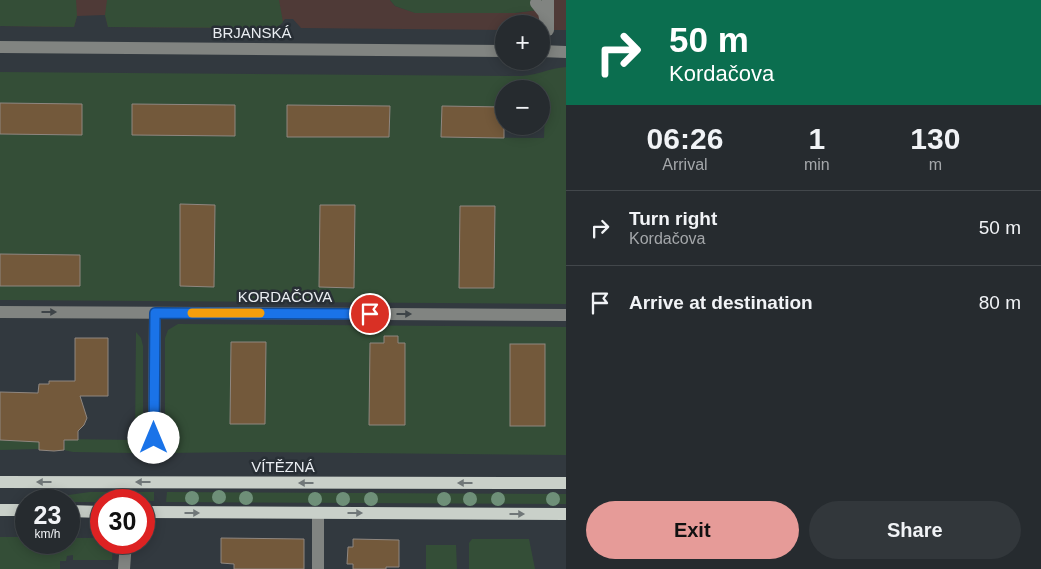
<!DOCTYPE html>
<meta charset="utf-8">
<style>
body{margin:0;font-family:Arial,sans-serif;background:#32373b;color:#f1f3f6;height:100vh;display:flex;flex-direction:column;font-size:19px;white-space:nowrap}
*{box-sizing:border-box;margin:0}
p{font-size:16px;color:#a4a7aa}
.icon{flex:none;width:28px;height:28px;fill:none;stroke:currentColor;stroke-width:2;stroke-linecap:round;stroke-linejoin:round}
.map{position:relative;flex:1;overflow:hidden}
.panel{display:flex;flex-direction:column;background:#262b2f;width:475px}
.panel>*{flex:none}
.hud{background:#0b6e4f;color:#fff;overflow:hidden}
.buttons{position:absolute;left:495px;top:15px;display:grid;gap:10px}
.buttons a{display:grid;place-items:center;width:55px;height:55px;border-radius:50%;background:#262b2f;box-shadow:0 2px 12px #0003,0 0 0 1px #42474b;font-size:25px}
.speed{position:absolute;left:15px;top:489px;display:flex;gap:10px;font-size:25px;font-weight:700;text-align:center}
.speed>*{display:grid;place-content:center;width:65px;height:65px;border-radius:50%;background:#262b2f;box-shadow:0 2px 12px #0003,0 0 0 1px #42474b;line-height:1}
.speed small{font-size:12px;font-weight:400}
.speed .limit{border:8px solid #d22;background:#fff;color:#111}
.pin{position:absolute;display:grid;place-items:center;width:42px;height:42px;color:#fff;margin:-21px;border:2px solid #fff;border-radius:50%;box-shadow:0 1px 5px #0007}
.me{position:absolute;width:55px;margin:-28px;rotate:0deg;stroke-linejoin:round;filter:drop-shadow(0 0 4px #0008)}
.turn{display:flex;align-items:center;gap:18px;height:105px;padding:0 20px;font-size:22px}
.turn .icon{width:65px;height:65px;stroke-width:2.5}
.turn b{display:block;font-size:35px;line-height:42px}
.eta{display:flex;justify-content:space-evenly;align-items:center;height:85px;text-align:center}
.eta b{font-size:30px;font-weight:800;line-height:35px}
.primary-button{display:flex;gap:10px;margin-top:auto;padding:10px 20px}
.primary-button a{flex:1;height:58px;border-radius:30px;background:#e69b98;color:#111;font-size:20px;font-weight:800;line-height:58px;text-align:center}
.primary-button a+a{background:#32373b;color:#f1f3f6}
ul{padding:0;list-style:none}
li{display:flex;align-items:center;gap:15px;height:75px;padding:0 20px;border-top:1px solid #42474b}
li div{flex:1}
li b{display:block;font-size:19px}
li em{font-style:normal}
main{display:flex;flex:1;min-height:0}
.map>svg:first-child{display:block}
.education{fill:#4f3a37}
.green{fill:#344e37;fill-rule:evenodd}
.building{fill:#73593b;stroke:#8f8780}
.lines{fill:none;stroke-linecap:round;stroke-linejoin:round}
.minor{stroke:#818481;stroke-width:12}
.major{stroke:#c9d0c9;stroke-width:12}
.tree{fill:#6e8f78}
.oneway{fill:#3e4448}
.oneway2{fill:#707778}
.route-casing{stroke:#114b97;stroke-width:12}
.route{stroke:#1a73e8;stroke-width:9}
.slow{stroke:#f59e0b;stroke-width:9}
.labels{text-anchor:middle;stroke-width:5;stroke-linejoin:round;paint-order:stroke}
.street-label{font-size:15px;fill:#e9edf1;stroke:#282f35}
</style>
<main>
<div class="map">
<svg width="566" height="569" viewBox="0 0 566 569">
<rect width="100%" height="100%" fill="#32393f"/>
<polygon class="education" points="0,0 390,0 395,6 416,13 515,13 538,10 545,0 566,0 566,30 541,30 541,24 504,24 504,30 301,28 293,19 285,19 277,28 108,27 105,15 77,16 74,27 0,26"/>
<g class="green">
<polygon points="0,0 76,0 77,16 74,27 0,26"/>
<polygon points="107,0 279,0 283,22 277,28 108,27 105,15"/>
<polygon points="390,0 545,0 538,10 515,13 415,13 395,6"/>
<path d="M 566,67 L 566,304 L 0,300 L 0,286 L 80,286 L 80,255 L 0,254 L 0,134 L 82,135 L 82,105 L 0,103 L 0,72 L 522,76 C 539,75 549,68 566,67 ZM 504,89 L 541,89 L 541,107 L 545,107 L 544,138 L 442,137 L 442,106 L 504,107 ZM 132,104 L 235,105 L 235,136 L 132,135 ZM 287,105 L 390,106 L 389,137 L 287,137 ZM 180,204 L 215,205 L 214,286 L 180,286 ZM 320,205 L 355,205 L 354,287 ZM 460,206 L 495,207 L 494,288 L 459,288 Z"/>
<path d="M 178,324 L 566,327 L 566,455 L 252,452 L 165,453 L 165,338 L 168,330 ZM 231,342 L 266,342 L 264,424 L 230,424 ZM 371,343 L 405,343 L 404,425 L 370,425 ZM 510,344 L 545,344 L 545,426 L 510,426 Z"/>
<polygon points="136,332 141,338 143,346 143,441 135,440 135,453 73,452 64,450 65,439 135,440"/>
<polygon points="0,438 39,441 39,449 0,450"/>
<polygon points="90,492 154,492 154,501 101,500 101,502 69,502 69,500 33,500"/>
<polygon points="167,492 566,494 566,504 166,502"/>
<polygon points="0,537 26,537 26,542 69,542 69,538 101,538 101,542 113,543 112,560 73,560 73,555 67,556 66,561 60,561 60,569 0,569"/>
<polygon points="472,539 529,539 535,569 469,569 469,543"/>
<polygon points="426,545 456,545 457,569 426,569"/>
</g>
<g class="building">
<polygon points="0,103 82,104 82,135 0,134"/>
<polygon points="132,104 235,105 235,136 132,135"/>
<polygon points="287,105 390,106 389,137 287,137"/>
<polygon points="442,106 504,107 504,138 441,137"/>
<polygon points="180,204 215,205 214,287 180,286"/>
<polygon points="320,205 355,205 354,288 319,287"/>
<polygon points="460,206 495,206 494,288 459,288"/>
<polygon points="0,254 80,255 80,286 0,286"/>
<polygon points="384,336 398,336 398,343 405,343 405,425 369,425 370,343 384,343"/>
<polygon points="75,338 108,338 108,396 80,396 87,418 84,425 78,431 78,440 64,440 64,450 54,451 39,450 39,442 0,440 0,392 38,393 39,384 49,384 49,381 75,381"/>
<polygon points="231,342 266,342 265,424 230,424"/>
<rect x="510" y="344" width="35" height="82"/>
<polygon points="221,538 304,539 304,569 234,569 234,564 221,563"/>
<polygon points="353,539 399,540 399,567 386,567 386,569 353,569 353,564 347,564 348,547 353,547"/>
</g>
<g class="lines">
<g class="minor">
<polyline points="536,3 544,13 546,23"/>
<polyline points="548,30 548,0"/>
<polyline points="0,47 504,51"/>
<polyline points="541,51 566,52"/>
<polyline points="0,312 566,315"/>
<polyline points="154,458 155,313"/>
<polyline points="124,569 126,542"/>
<polyline points="318,569 318,513"/>
</g>
<g class="major">
<polyline points="0,482 566,483"/>
<polyline points="0,510 26,510"/>
<polyline points="69,511 101,512"/>
<polyline points="144,512 566,514"/>
</g>
</g>
<g class="tree">
<circle cx="219" cy="497" r="7"/>
<circle cx="192" cy="498" r="7"/>
<circle cx="246" cy="498" r="7"/>
<circle cx="315" cy="499" r="7"/>
<circle cx="343" cy="499" r="7"/>
<circle cx="371" cy="499" r="7"/>
<circle cx="444" cy="499" r="7"/>
<circle cx="470" cy="499" r="7"/>
<circle cx="498" cy="499" r="7"/>
<circle cx="553" cy="499" r="7"/>
</g>
<defs><path id="oneway-solid" d="M-6-.8H1V-3.2L6.5 0L1 3.2V.8H-6Z" transform="scale(1.25)"/></defs>
<g class="oneway">
<use href="#oneway-solid" transform="translate(49 312)"/>
<use href="#oneway-solid" transform="translate(404 314)"/>
</g>
<g class="oneway2">
<use href="#oneway-solid" transform="translate(44 482) rotate(-180)"/>
<use href="#oneway-solid" transform="translate(143 482) rotate(-180)"/>
<use href="#oneway-solid" transform="translate(306 483) rotate(-180)"/>
<use href="#oneway-solid" transform="translate(465 483) rotate(-180)"/>
<use href="#oneway-solid" transform="translate(192 513)"/>
<use href="#oneway-solid" transform="translate(355 513)"/>
<use href="#oneway-solid" transform="translate(517 514)"/>
</g>
<g class="lines">
<defs>
<polyline id="route" points="154,438 155,313 370,314"/>
</defs>
<use href="#route" class="route-casing"/>
<use href="#route" class="route"/>
<polyline class="slow" points="192,313 260,313"/>
</g>
<g class="labels">
<g class="street-label">
<text x="252" y="38">BRJANSKÁ</text>
<text x="285" y="302">KORDAČOVA</text>
<text x="283" y="472">VÍTĚZNÁ</text>
</g>
</g>
</svg>
<div class="buttons">
<a>+</a>
<a>−</a>
</div>
<div class="speed"><div>23<small>km/h</small></div><div class="limit">30</div></div>
<div class="pin" style="left:370px;top:314px;background:#d93025"><svg class="icon" aria-label="arrive" viewBox="0 0 24 24"><path d="M6 21V4h12l-3 4 3 4H6"/></svg></div>
<svg class="me" style="left:154px;top:438px" viewBox="-20 -20 40 40"><circle r="19" fill="#fff"/><path d="M0-13L10 11 0 6-10 11z" fill="#1a73e8"/></svg>
</div>
<section class="panel">
<div class="hud">
<div class="turn"><svg class="icon" aria-label="right" viewBox="0 0 24 24"><path d="M7 20v-9h11M14 6l5 5-5 5"/></svg><div><b>50 m</b>Kordačova</div></div>
</div>
<div class="eta">
<div><b>06:26</b><p>Arrival</p></div>
<div><b>1</b><p>min</p></div>
<div><b>130</b><p>m</p></div>
</div>
<ul>
<li><svg class="icon" aria-label="right" viewBox="0 0 24 24"><path d="M7 20v-9h11M14 6l5 5-5 5"/></svg><div><b>Turn right</b><p>Kordačova</p></div><em>50 m</em></li>
<li><svg class="icon" aria-label="arrive" viewBox="0 0 24 24"><path d="M6 21V4h12l-3 4 3 4H6"/></svg><div><b>Arrive at destination</b></div><em>80 m</em></li>
</ul>
<div class="primary-button"><a>Exit</a><a>Share</a></div>
</section>
</main>
